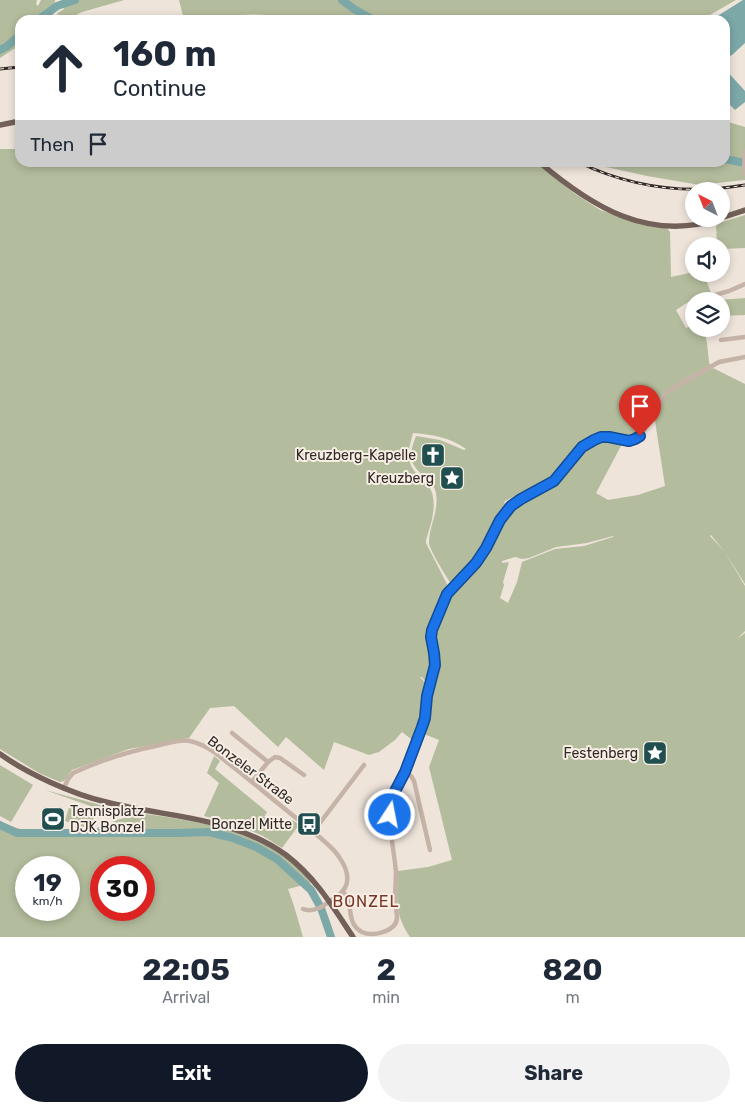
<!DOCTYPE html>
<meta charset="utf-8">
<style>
body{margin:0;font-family:Rubik,sans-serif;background:#f2f2f3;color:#1f2937;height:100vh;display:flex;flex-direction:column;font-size:19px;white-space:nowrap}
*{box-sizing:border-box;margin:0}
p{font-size:16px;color:#747a83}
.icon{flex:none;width:28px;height:28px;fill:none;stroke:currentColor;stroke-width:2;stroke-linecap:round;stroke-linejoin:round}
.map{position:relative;height:937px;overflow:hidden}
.side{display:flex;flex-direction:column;background:#fff;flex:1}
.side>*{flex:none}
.hud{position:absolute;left:15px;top:15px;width:715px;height:152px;border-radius:15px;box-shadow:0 2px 8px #0003;background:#fff;color:#1f2937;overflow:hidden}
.needle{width:32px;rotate:318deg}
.fabs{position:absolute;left:685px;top:182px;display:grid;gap:10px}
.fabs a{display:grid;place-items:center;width:45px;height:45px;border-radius:50%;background:#fff;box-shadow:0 2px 8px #0003;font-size:25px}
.speed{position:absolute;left:15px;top:856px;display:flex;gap:10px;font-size:25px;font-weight:700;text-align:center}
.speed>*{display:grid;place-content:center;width:65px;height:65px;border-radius:50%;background:#fff;box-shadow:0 2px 8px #0003;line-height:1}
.speed small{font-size:12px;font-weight:400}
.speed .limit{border:8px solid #d22;background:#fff;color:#111}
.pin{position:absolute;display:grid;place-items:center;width:42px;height:42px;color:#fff;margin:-51px -21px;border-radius:50% 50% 50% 0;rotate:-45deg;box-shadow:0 0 5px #0007}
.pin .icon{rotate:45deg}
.me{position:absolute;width:55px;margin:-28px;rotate:11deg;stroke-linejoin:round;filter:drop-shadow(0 0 4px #0008)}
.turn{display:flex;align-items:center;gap:18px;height:105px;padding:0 15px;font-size:22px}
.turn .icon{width:65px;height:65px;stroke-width:2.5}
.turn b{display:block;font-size:35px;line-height:42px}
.then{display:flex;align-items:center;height:48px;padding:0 15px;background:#0003;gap:10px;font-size:19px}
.eta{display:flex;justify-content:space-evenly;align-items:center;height:85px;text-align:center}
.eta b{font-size:30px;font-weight:700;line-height:35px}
.primary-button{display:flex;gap:10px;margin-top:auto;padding:10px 15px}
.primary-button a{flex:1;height:58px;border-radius:30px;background:#111827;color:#fff;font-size:20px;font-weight:700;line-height:58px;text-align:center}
.primary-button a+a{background:#f2f2f3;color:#1f2937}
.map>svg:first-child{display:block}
.green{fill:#b3bc9c;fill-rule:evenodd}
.water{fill:#7ca8a8}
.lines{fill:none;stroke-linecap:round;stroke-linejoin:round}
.river{stroke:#7ca8a8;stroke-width:8}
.minor{stroke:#c5b3a7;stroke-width:4.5}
.major{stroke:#736059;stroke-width:5.5}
.rail-casing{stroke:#322a27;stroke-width:3}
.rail{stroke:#f7eee5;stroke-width:1;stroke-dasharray:4;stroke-linecap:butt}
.route-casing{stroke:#114b97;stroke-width:12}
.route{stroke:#1a73e8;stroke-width:9}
.labels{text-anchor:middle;stroke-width:4;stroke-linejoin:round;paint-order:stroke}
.poi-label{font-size:14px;fill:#322a27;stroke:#f7eee5;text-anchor:end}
.street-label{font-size:14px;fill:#322a27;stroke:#f7eee5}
.quarter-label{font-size:16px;letter-spacing:1px;fill:#793728;stroke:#f7eee5}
</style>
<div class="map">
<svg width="745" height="937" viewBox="0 0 745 937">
<rect width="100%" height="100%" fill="#eee4da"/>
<g class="green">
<polygon points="0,0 37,0 36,4 38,6 41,0 55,0 52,20 20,20 20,45 0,58"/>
<polygon points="61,0 124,0 82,12 66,20 54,20 58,13 64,9"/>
<path d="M 179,0 L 736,0 L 701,20 L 300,20 C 282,17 261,13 242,15 C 223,16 204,20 184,20 Z"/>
<polygon points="725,121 745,127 745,180 744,180 700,185 647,176 606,167 598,163 725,162"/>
<path d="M 0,149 L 20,149 L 20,162 L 536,163 L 574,193 L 600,210 L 643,225 L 667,228 L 670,232 L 671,277 L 694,272 L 694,274 L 719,274 L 720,278 L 707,282 L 711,293 L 696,297 L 676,310 L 686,328 L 694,324 L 694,329 L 704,329 L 707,343 L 709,362 L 710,365 C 698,372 669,386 662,396 C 656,405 643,434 635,438 C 628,441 620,437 613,436 C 599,434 588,440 578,449 L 580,451 C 587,445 596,438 606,437 C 611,437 618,440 623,442 L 596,493 L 608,500 L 638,495 L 665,486 L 654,414 L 668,393 L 713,368 L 745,384 L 745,584 L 724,551 L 711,535 L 710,536 L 724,551 L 745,586 L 745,631 L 737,639 L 745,633 L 745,937 L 410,937 C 394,914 397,898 398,871 L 428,867 L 452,860 L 429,767 L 439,740 L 419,732 L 415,742 L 402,732 L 395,740 L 379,752 L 369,755 L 334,742 L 324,770 L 286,737 L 278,747 L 234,706 L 210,708 L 189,738 L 129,749 L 72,770 L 64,781 L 60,782 L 39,773 L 0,749 ZM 413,433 C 430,434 452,438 466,449 L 464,450 L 440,440 L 416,436 C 407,460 410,463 427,480 C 431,484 435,487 436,493 C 439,513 429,525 429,543 C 429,549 447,578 451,584 L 455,583 L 479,557 L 498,521 L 508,507 L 507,504 L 504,503 L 505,501 L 517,495 L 519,499 L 553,481 L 562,470 L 564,471 L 554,483 L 523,500 L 512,508 L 500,523 L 480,560 L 449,595 L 442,609 L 433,632 L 436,661 L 435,672 L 428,704 L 425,706 L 425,683 L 421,678 L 419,678 L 422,677 L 425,681 L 427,687 C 431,677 434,667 433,656 C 432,648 429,640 430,632 C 432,618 443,600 449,588 L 426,543 L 426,540 C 431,524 440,499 427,484 C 421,478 413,472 410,463 C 406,455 411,442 413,433 ZM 613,536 L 613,537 L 584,546 L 555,549 L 522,562 L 517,582 L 508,603 L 500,598 L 504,585 L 503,582 L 509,562 L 502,563 L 502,561 L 515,557 L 522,559 L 529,558 L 556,547 L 587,543 Z"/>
<polygon points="745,215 745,248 721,249 721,246 717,246 716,224"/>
<polygon points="719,296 720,300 745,298 745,315 721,316 721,301 714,301 713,298"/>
<polygon points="214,756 220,761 215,769 267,812 264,817 288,827 293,820 299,825 282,848 263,836 238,825 204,816 219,783 207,773"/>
<polygon points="0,765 33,785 11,822 0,816"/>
<path d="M 45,790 L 108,807 L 107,811 L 120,813 L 123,810 C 189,822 266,824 311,883 L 288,889 L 294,906 L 303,937 L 0,937 L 0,822 L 20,829 L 65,830 L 90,829 L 65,821 L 70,804 L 95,812 L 91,829 C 107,827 115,818 131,817 L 131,814 L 123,814 L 113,818 L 99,813 L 101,808 L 96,808 ZM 26,868 L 69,868 L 69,910 L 26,910 ZM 101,868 L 144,868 L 144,910 L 101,910 Z"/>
<polygon points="44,810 65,815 62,827 41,822"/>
</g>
<g class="water">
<polygon points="743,0 745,0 745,43 732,55 730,56 725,54 725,20 711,20"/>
<polygon points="725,69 745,91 745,102 735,110 725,100"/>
</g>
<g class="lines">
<g class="river">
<polyline points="342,0 354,9 374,20"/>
<polyline points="38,20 57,6 75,0"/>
<polyline points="0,50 6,47 20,35"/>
<polyline points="725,159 745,163"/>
<polyline points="0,825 17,833 178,833 209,832 233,838 256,847 277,859 311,890 321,908 331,937"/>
</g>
<g class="minor">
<polyline points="745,151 744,170 745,174"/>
<polyline points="698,300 729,291 745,284"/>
<polyline points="721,340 745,337"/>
<polyline points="232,733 268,762"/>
<polyline points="405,772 411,776 414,781 430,850"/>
<polyline points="252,782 268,762 275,757 280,758 304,775"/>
<path d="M 64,788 L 68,779 L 73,773 C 101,760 130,751 160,745 C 169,743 180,739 190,741 C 198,743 207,747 214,752 C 243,774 271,798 300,821 C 311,831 332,845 339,857 C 349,871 352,886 337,896 C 327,903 316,914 303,909"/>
<polyline points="313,832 364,765"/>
<path d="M 343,892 C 355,902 344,922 362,932 C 372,937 396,932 397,918 C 397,912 395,905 395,899 C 395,890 396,881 396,872 C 394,849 388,827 390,803 L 391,799 C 400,781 408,763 416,744 C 419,735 423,727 424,719 C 426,711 425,703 427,696 C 429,686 433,677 434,667 C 436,654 429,641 432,629 C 435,617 444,597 452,588 C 460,579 471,571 478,561 C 490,543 496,522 512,506 C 524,494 544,492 557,479 C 566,469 572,455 583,446 C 589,441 599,436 607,437 C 620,437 628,445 640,436 L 668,391 L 719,362 L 745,357"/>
</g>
<g class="major">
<polyline points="0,125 20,121"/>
<path d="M 539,162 C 592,207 648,242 720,219"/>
<polyline points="721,218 745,210"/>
<path d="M 0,754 C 28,774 72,794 106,802 C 168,818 232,816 286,855 C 316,878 333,907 353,937"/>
</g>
<defs>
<g id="rail">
<polyline points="0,69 20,67"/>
<path d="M 578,162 C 632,188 686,195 745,185"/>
</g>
</defs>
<use href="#rail" class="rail-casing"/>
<use href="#rail" class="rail"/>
</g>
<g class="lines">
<defs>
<polyline id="route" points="390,815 391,799 405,772 422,727 425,718 427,696 435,665 434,653 431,637 432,630 447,594 476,563 486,548 500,520 511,506 521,499 554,481 582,447 594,440 601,437 609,437 629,441 635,439 640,436"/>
</defs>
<use href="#route" class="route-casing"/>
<use href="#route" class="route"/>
</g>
<defs>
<symbol id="church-square" viewBox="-11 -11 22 22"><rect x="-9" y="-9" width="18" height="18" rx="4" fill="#214f4f" stroke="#f7eee5"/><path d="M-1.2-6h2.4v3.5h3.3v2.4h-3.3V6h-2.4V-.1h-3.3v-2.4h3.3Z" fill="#fff"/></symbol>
<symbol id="sight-square" viewBox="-11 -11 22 22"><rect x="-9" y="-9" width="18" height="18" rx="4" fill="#214f4f" stroke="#f7eee5"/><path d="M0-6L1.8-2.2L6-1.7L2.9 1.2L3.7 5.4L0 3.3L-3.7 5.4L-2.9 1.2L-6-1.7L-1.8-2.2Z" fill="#fff"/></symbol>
<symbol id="stadium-square" viewBox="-11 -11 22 22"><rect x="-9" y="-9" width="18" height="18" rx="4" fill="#214f4f" stroke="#f7eee5"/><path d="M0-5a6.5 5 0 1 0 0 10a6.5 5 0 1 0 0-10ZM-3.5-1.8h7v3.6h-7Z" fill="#fff"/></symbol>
<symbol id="bus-square" viewBox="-11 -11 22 22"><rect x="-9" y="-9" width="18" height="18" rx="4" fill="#214f4f" stroke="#f7eee5"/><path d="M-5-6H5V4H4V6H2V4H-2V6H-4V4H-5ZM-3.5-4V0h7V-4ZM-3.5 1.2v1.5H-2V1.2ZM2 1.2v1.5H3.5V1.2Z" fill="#fff"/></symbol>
</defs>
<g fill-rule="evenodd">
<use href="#church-square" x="419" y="441" width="28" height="28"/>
<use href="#sight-square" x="438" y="464" width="28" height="28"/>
<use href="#sight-square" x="641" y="739" width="28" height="28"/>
<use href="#stadium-square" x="39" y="805" width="28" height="28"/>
<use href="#bus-square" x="295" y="810" width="28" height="28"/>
</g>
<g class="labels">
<g class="poi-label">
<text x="416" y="460">Kreuzberg-Kapelle</text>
<text x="434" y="483">Kreuzberg</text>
<text x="638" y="758">Festenberg</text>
<text x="70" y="816" text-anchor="start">Tennisplatz<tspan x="70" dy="16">DJK Bonzel</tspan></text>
<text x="292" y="829">Bonzel Mitte</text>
</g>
<g class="street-label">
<text transform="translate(251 770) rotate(37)" y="5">Bonzeler Straße</text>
</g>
<g class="quarter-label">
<text x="366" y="907">BONZEL</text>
</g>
</g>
</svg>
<div class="fabs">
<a><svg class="needle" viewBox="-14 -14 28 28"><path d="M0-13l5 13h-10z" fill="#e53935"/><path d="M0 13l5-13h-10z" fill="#747a83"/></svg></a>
<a><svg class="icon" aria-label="sound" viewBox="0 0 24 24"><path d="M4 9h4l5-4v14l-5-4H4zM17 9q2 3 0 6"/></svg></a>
<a><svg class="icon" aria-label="layers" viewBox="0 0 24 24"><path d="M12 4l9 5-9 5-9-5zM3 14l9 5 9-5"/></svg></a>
</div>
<div class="speed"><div>19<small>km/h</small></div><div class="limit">30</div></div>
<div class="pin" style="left:640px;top:436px;background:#d93025"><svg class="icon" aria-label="arrive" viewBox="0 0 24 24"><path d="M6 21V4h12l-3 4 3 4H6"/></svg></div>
<svg class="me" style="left:390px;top:815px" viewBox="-20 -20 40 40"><circle r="17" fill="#1a73e8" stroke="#fff" stroke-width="3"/><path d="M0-11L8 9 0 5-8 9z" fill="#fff"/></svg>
<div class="hud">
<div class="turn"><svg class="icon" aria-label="ahead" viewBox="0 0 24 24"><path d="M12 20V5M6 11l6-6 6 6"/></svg><div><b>160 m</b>Continue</div></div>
<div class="then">Then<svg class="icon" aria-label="arrive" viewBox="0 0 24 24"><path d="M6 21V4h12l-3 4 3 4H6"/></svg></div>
</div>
</div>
<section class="side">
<div class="eta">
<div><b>22:05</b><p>Arrival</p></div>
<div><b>2</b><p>min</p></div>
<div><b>820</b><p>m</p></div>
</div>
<div class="primary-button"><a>Exit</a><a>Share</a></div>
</section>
